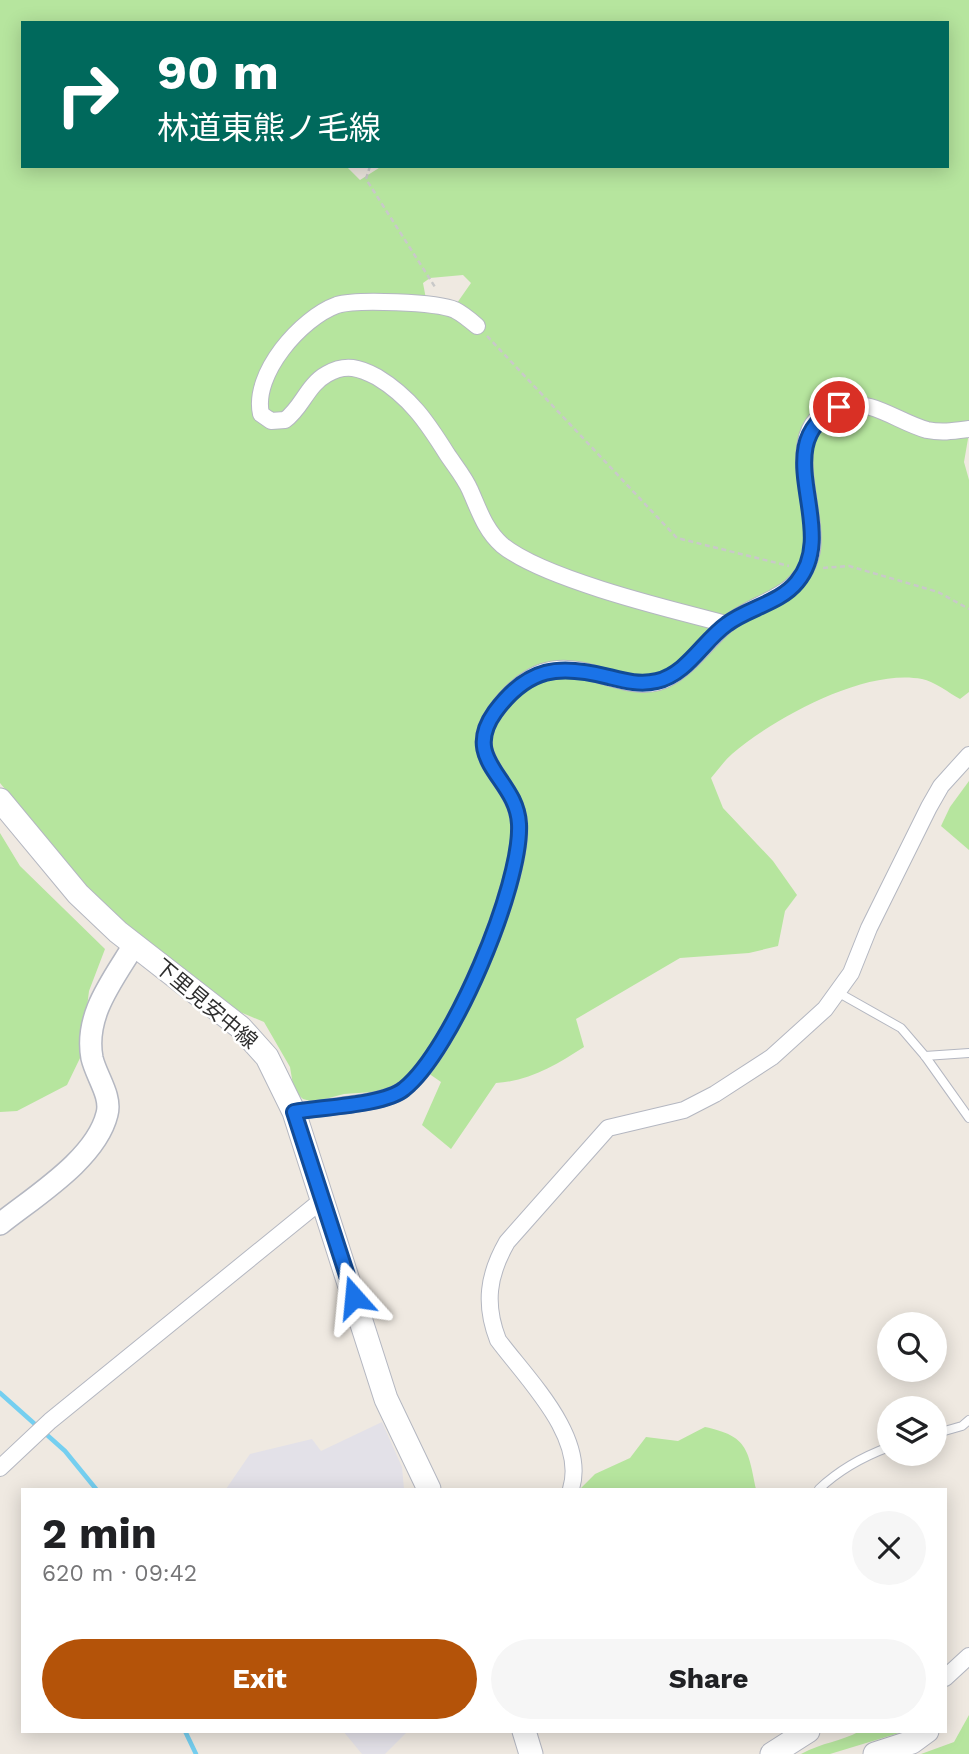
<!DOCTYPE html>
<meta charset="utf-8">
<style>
body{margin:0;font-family:"Work Sans","Noto Sans JP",sans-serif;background:#f6f6f6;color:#202124;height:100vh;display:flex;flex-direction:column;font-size:26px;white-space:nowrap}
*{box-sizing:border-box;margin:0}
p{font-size:23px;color:#757577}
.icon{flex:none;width:38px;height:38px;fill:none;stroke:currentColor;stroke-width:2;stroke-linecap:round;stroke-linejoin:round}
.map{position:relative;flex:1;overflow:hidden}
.side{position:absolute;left:21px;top:1488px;width:926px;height:245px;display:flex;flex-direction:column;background:#fff;border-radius:0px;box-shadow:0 4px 18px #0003}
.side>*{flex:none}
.guide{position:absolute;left:21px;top:21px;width:928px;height:147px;border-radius:0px;box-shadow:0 4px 18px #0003;background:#00695c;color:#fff;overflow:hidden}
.controls{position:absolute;left:877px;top:1312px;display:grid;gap:14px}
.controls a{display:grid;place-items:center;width:70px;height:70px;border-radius:50%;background:#fff;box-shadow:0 4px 18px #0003;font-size:35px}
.pin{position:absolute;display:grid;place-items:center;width:60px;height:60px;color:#fff;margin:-30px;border:4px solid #fff;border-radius:50%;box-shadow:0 2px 7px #0007}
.me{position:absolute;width:77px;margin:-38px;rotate:342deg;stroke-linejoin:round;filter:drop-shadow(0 0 5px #0008)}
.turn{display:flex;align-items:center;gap:24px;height:147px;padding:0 21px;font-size:32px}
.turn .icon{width:91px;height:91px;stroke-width:2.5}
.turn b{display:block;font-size:49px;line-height:60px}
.round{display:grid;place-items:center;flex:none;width:74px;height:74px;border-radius:37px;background:#f6f6f6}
.headline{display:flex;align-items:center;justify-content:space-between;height:119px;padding:0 21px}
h1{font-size:42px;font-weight:700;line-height:52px}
.action{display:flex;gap:14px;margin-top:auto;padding:14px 21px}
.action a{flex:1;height:80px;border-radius:42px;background:#b45309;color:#fff;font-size:28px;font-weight:700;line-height:80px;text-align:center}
.action a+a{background:#f6f6f6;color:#202124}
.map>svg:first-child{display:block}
.industrial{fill:#e3e1e8}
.green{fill:#b6e59e;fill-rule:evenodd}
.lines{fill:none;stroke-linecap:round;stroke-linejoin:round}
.stream{stroke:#75cff0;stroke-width:4.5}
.service-casing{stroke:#b4b7c1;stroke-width:10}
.minor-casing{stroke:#b4b7c1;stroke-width:18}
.tertiary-casing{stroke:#b4b7c1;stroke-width:24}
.secondary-casing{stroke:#b4b7c1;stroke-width:25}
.path{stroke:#c9c9c9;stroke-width:2.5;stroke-dasharray:5 3.5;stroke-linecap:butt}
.service{stroke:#fff;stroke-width:8}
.minor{stroke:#fff;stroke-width:16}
.tertiary{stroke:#fff;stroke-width:21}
.secondary{stroke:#fff;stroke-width:23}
.route-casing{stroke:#114b97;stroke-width:18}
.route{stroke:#1a73e8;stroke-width:12}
.labels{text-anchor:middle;stroke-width:5;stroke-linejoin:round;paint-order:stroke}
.street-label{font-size:21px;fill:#2e2e2e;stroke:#fff}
</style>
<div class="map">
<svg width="969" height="1754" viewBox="0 0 969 1754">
<rect width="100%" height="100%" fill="#efe9e1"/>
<g class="industrial">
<polygon points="382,1422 402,1467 404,1489 226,1489 250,1454 312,1439 321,1451"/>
<polygon points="343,1731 408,1731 385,1754 362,1754"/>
</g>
<g class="green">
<path d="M 0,0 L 969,0 L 969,421 C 954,424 941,426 926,423 C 895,418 873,388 839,399 C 830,402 820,412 813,418 L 804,555 L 791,581 L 715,628 L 666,671 L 652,677 L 634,677 L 579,663 L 547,663 L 530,672 L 490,709 L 477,731 L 476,752 L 482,767 L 509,804 L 512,824 L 511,844 L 497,903 L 456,1004 L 431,1047 L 398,1086 L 387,1091 L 344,1094 L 314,1102 L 303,1099 L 294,1091 L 290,1067 L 264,1022 L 240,1012 L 124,925 L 86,887 L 0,783 ZM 23,23 L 947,23 L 947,166 L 382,166 L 360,180 L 346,166 L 23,166 ZM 463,275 L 471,283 L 457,303 L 426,299 L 423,283 L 430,278 Z"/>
<path d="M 851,409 L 969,433 L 964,462 L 969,480 L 969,692 L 960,699 C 949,693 934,681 922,679 C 865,668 774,718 732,754 C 724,761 718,770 711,778 L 723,808 L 773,861 L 797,895 L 785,911 L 778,946 L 749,953 L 680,958 L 576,1019 L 584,1047 C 556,1065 530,1081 496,1083 L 451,1149 L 422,1125 L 441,1082 L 428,1073 L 466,1010 L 527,823 L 521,800 L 487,749 L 499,714 L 519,691 L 552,675 L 658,686 L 733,627 L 800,588 L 813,438 L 821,424 Z"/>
<polygon points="969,781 969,850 941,826 950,807"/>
<polygon points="0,833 20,866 105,949 89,991 81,1056 67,1085 17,1111 0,1112"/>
<path d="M 705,1427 C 748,1436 748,1450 756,1489 L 580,1489 L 595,1474 L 630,1458 L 646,1437 L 678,1441 Z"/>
<polygon points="969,1715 969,1754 921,1754 954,1742"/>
<path d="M 860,1731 L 899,1733 L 830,1754 L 801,1754 C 823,1742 840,1742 860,1731 Z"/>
</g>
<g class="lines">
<g class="stream">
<polyline points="0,1393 65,1451 96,1489"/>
<polyline points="185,1731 196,1754"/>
</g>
<defs>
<g id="service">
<polyline points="839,993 901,1028 925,1056 969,1118"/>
<polyline points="925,1056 969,1053"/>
<polyline points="934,1434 962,1426 969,1420"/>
<path d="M 819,1489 C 839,1470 862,1457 889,1447"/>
</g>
<g id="minor">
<path d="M 477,326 C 470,320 463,314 455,310 C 437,302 356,299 337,305 C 301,318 252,374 261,414 L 271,421 L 285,420 C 302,408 307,385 327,374 C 346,363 360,368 377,377 C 410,397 427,422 447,454 C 455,466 465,478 470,490 C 479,510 485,530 502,545 C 543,579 672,610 727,624"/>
<path d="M 294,1112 C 321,1107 382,1104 401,1091 C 449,1060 525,878 519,822 C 514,777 461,759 495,712 C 561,619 618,710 672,676 C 692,664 707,642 725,626 C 754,600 800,599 811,555 C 822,513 774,424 840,406 C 871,398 898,422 927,430 C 942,433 954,431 969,429"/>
<polyline points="0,1468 50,1421 322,1200"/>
<path d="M 571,1489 C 587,1437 527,1379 498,1340 C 484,1304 488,1275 507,1242 L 608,1128 L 684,1110 L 715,1094 L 772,1057 L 825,1009 L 851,973 L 869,928 L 929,807 L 941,786 L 969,755"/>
<polyline points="945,1678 969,1656"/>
</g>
<path id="tertiary" d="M 0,1224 C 35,1196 96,1159 107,1114 C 112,1096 96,1076 92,1058 C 84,1015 113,980 134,945"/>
<g id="secondary">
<polyline points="0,800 78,894 118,932 240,1027 267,1057 294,1112 386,1399 429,1489"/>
<polyline points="524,1731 531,1754"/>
<polyline points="772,1754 808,1731"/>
<polyline points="875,1754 912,1742 927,1731"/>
</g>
</defs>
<use href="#service" class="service-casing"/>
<use href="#minor" class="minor-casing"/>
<use href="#tertiary" class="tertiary-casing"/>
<use href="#secondary" class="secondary-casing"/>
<g class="path">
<polyline points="370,166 366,179 435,287"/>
<polyline points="487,336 677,538 789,566"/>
<polyline points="823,568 849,566 938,592 969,609"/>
</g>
<use href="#service" class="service"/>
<use href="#minor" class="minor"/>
<use href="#tertiary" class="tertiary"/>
<use href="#secondary" class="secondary"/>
</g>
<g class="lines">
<defs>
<path id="route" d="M 354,1297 L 294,1112 C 322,1107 385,1105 404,1089 C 452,1051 522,885 519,824 C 517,778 460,761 495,712 C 528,667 559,664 609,677 C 625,681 640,685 657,681 C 687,674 703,641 727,624 C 748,608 780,603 797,582 C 842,528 763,444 839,407"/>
</defs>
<use href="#route" class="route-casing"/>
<use href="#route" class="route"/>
</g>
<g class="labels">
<g class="street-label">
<text transform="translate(206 1004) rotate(40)" y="7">下里見安中線</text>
</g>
</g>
</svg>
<div class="controls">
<a><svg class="icon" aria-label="search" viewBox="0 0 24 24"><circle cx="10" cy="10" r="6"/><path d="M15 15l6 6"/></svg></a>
<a><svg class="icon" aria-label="layers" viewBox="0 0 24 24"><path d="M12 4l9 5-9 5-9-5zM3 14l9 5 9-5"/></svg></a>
</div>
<div class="pin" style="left:839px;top:407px;background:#d93025"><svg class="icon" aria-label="arrive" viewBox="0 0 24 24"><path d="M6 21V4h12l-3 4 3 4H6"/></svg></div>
<svg class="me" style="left:354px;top:1297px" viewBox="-20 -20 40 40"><path d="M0-17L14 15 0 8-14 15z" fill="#1a73e8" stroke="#fff" stroke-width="4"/></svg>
<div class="guide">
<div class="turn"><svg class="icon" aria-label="right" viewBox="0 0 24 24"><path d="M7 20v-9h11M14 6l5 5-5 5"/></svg><div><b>90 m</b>林道東熊ノ毛線</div></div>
</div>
<section class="side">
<div class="headline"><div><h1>2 min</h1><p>620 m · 09:42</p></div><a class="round"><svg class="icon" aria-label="close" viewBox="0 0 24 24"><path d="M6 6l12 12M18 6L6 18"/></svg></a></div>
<div class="action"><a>Exit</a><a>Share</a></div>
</section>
</div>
